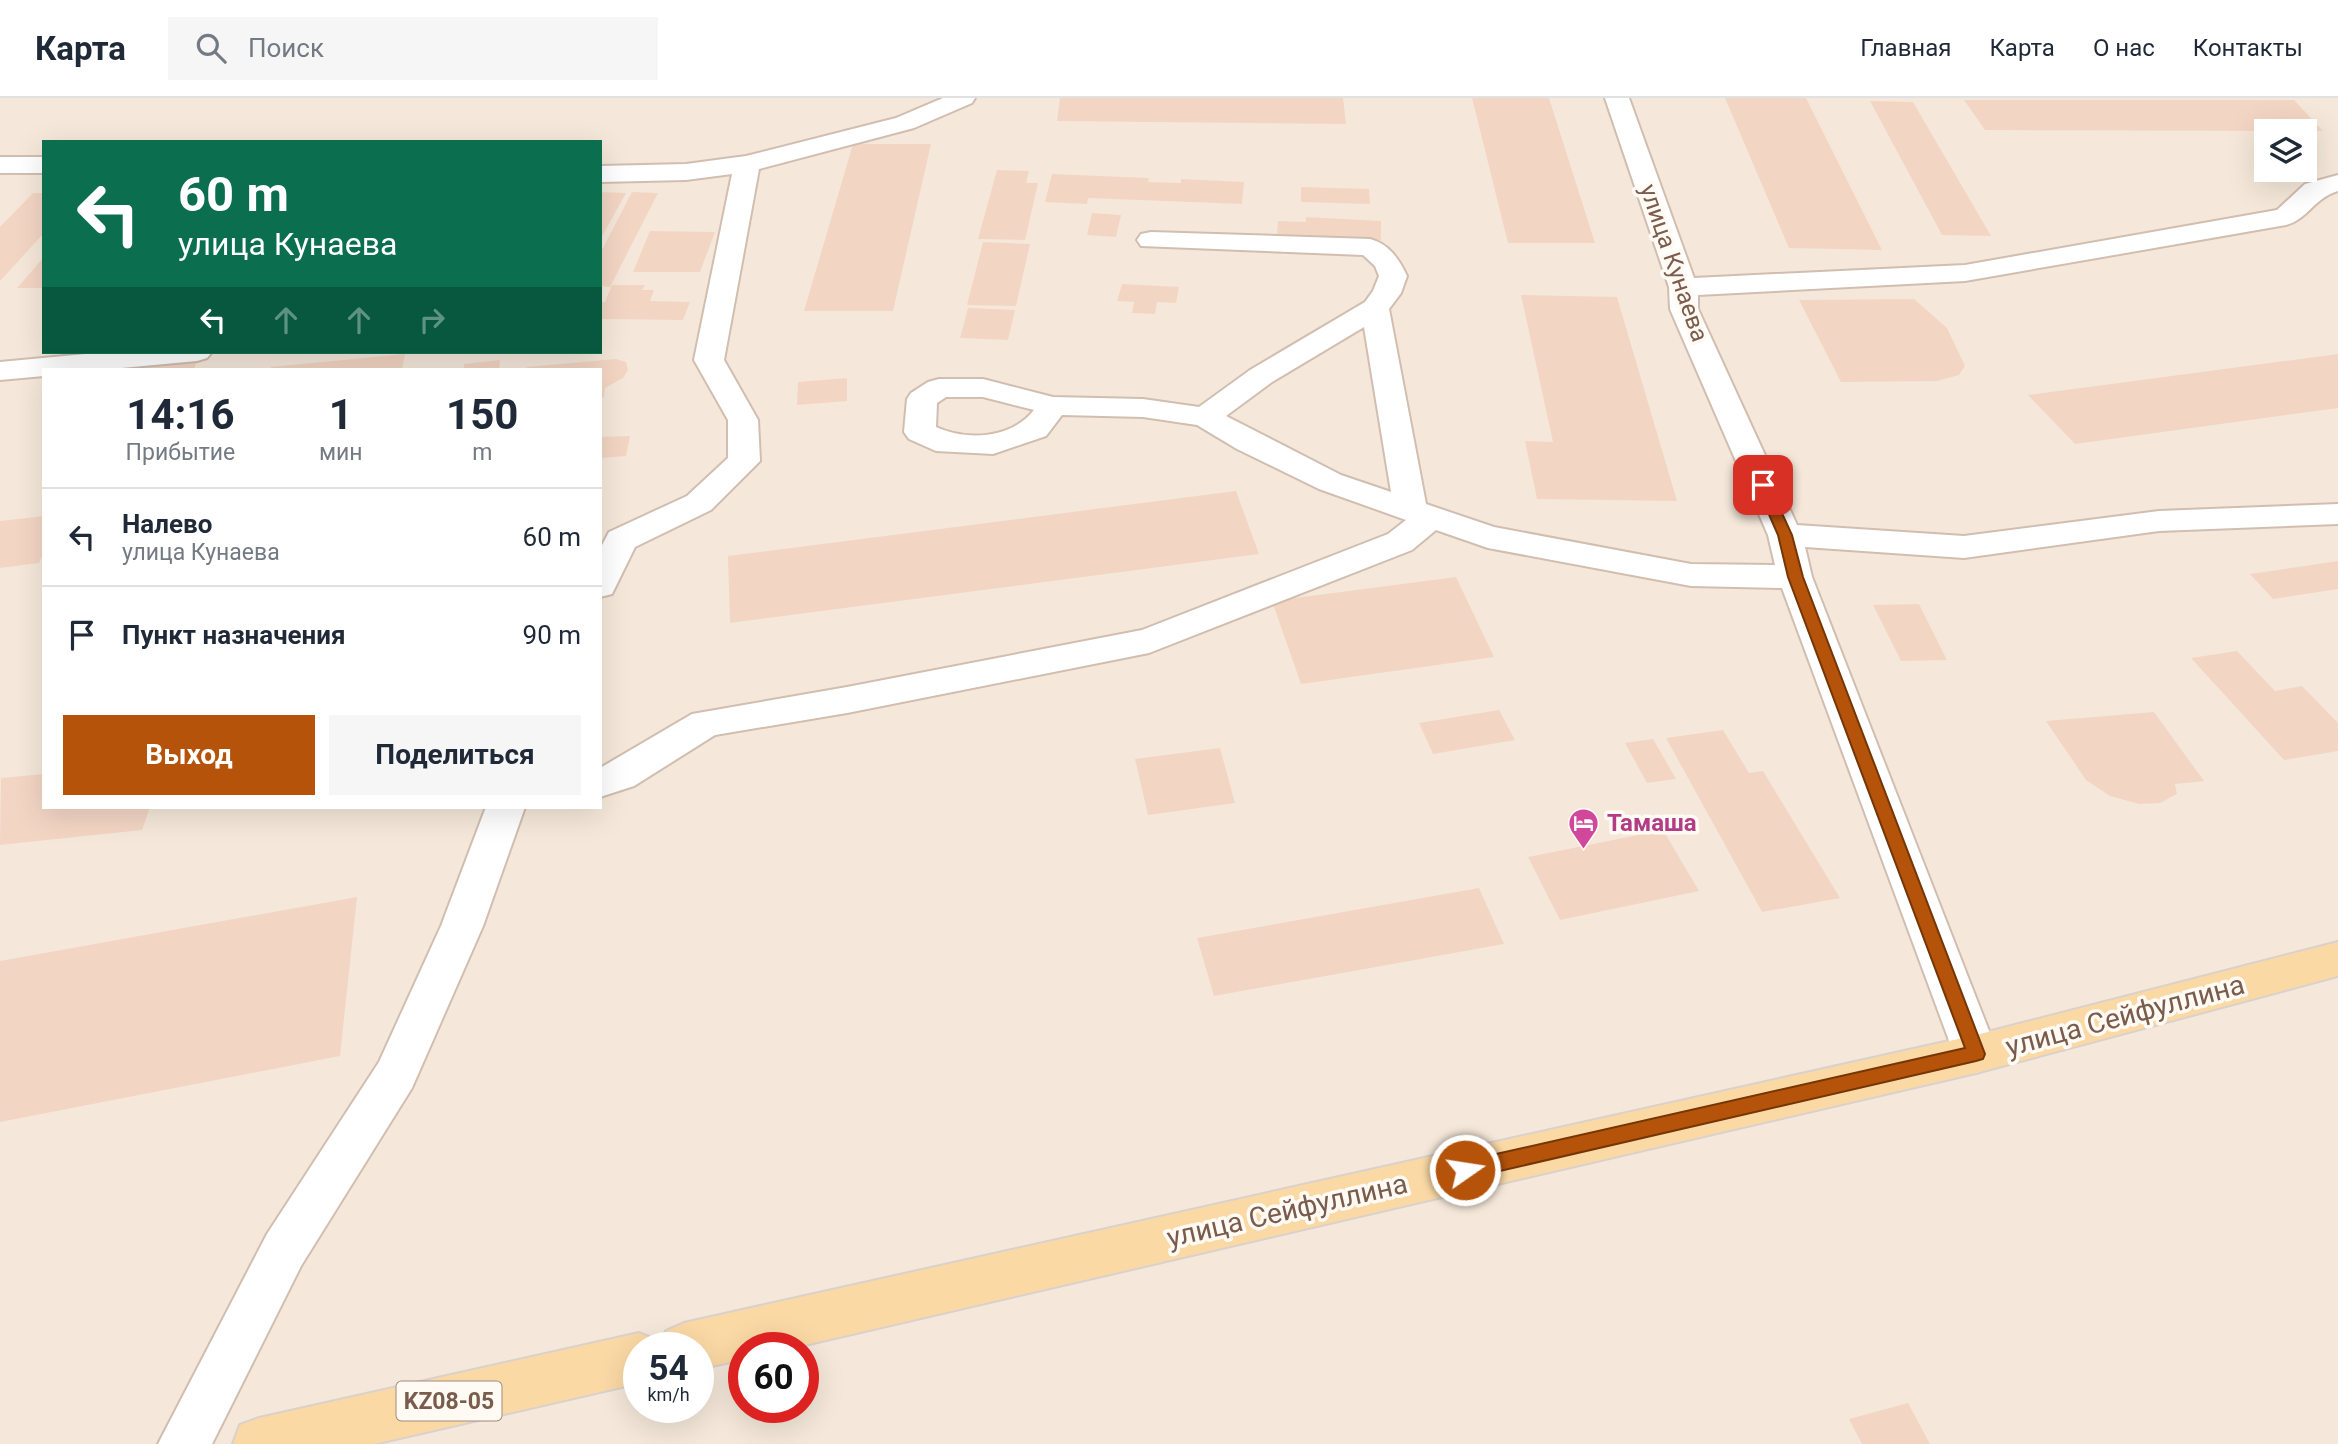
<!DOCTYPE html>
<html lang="ru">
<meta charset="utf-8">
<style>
body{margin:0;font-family:Roboto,sans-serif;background:#f6f6f7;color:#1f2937;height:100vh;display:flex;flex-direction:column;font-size:26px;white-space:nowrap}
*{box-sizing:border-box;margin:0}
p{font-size:23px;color:#747a83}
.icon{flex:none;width:38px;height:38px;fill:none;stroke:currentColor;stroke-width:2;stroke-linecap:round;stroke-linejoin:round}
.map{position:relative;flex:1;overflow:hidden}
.sheet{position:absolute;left:42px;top:270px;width:560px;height:441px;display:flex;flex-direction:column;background:#fff;border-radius:0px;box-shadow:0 7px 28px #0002}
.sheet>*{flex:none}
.top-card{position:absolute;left:42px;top:42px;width:560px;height:214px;border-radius:0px;box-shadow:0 7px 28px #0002;background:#0b6e4f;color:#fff;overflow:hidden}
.controls{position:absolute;left:2254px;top:21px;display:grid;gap:14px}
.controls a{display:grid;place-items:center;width:63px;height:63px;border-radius:0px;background:#fff;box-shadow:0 7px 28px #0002;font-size:35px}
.speed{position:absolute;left:623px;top:1234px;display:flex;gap:14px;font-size:35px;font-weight:700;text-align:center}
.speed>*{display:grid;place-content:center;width:91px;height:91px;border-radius:50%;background:#fff;box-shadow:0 7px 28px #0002;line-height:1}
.speed small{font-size:18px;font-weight:400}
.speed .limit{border:10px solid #d22;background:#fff;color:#111}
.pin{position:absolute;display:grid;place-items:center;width:60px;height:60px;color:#fff;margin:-30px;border-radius:14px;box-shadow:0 4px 10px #0006}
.me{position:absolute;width:77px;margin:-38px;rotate:77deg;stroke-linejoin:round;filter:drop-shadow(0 0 5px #0008)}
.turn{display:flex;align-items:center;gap:24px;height:147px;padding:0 21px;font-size:32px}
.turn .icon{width:91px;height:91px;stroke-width:2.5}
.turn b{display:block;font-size:49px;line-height:60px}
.lanes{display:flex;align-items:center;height:66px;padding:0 21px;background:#0003;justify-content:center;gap:35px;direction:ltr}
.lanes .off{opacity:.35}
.eta{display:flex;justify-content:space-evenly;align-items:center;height:119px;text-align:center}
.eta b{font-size:42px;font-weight:700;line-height:49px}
.primary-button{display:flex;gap:14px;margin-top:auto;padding:14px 21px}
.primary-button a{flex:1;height:80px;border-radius:0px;background:#b45309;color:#fff;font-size:28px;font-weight:700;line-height:80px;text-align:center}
.primary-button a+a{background:#f6f6f7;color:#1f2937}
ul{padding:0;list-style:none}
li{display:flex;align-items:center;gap:21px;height:98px;padding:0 21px;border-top:2px solid #e0e1e3}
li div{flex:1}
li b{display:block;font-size:26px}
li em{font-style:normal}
header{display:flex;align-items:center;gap:42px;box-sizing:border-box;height:98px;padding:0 35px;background:#fff;border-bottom:2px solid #e0e1e3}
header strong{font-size:33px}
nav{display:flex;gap:38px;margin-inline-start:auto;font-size:24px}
.search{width:490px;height:63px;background:#f6f6f7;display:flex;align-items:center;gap:18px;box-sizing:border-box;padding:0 24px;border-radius:0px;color:#747a83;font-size:26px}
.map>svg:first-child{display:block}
.residential{fill:#f5e8da;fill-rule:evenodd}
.building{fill:#f3d5c3}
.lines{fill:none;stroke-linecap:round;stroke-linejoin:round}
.minor-casing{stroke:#d1beb0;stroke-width:4}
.major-casing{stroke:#dad1cd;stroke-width:4}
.minor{fill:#fff;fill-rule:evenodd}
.major{fill:#fbd9a5;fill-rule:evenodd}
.route{fill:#b45309;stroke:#753606;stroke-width:2}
.labels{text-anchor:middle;stroke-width:7;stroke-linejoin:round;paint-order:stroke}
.shield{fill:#fffaf3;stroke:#a28b7f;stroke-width:2}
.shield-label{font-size:23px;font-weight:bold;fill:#7a5c4d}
.street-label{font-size:24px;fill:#7a5c4d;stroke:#fffaf3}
.hotel-label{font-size:24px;font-weight:bold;fill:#b23c85;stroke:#fffaf3;text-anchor:start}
.near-street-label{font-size:28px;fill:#7a5c4d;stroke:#fffaf3}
</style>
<header>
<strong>Карта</strong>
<div class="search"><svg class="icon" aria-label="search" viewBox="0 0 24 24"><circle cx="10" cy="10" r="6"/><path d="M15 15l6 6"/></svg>Поиск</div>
<nav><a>Главная</a><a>Карта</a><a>О нас</a><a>Контакты</a></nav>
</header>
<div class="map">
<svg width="2338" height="1346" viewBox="0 0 2338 1346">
<rect width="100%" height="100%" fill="#fdf6ec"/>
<path class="residential" d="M 0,0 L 2338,0 L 2338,1346 L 0,1346 ZM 2266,33 L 2305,33 L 2305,72 L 2266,72 ZM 44,44 L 600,44 L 600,254 L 44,254 ZM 44,271 L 600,271 L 600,709 L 44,709 ZM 639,1250 L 698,1250 L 698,1309 L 639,1309 ZM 744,1250 L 803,1250 L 803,1309 L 744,1309 Z"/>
<g class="building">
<polygon points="1060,0 1343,0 1346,26 1057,23"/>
<polygon points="1472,0 1549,0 1595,145 1508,145"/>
<polygon points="1725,0 1806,0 1882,152 1789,150"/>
<polygon points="1964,2 2294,2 2323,33 1985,32"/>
<polygon points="1870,3 1913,4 1991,138 1942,137"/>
<polygon points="853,46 931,46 893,213 804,213"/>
<polygon points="997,72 1029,73 1026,85 1038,85 1025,142 978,141"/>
<polygon points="1052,76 1149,80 1148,84 1181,85 1181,81 1244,84 1242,106 1088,100 1087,106 1045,104"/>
<polygon points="1301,89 1369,91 1370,106 1301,104"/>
<polygon points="600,94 626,95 600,142"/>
<polygon points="632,94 658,95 610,189 600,188 600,150 603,150"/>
<polygon points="33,95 44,95 44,135 0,183 0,129"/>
<polygon points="1092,115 1121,117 1116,139 1087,137"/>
<polygon points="1306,119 1381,123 1381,142 1277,136 1278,123 1306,124"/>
<polygon points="650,133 715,134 700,174 633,174"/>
<polygon points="983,144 1030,146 1016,208 967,207"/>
<polygon points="44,159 44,190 17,190"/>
<polygon points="1122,186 1179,189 1176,205 1157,204 1155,216 1132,215 1134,204 1117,203"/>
<polygon points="612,187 645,187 642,192 654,192 650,203 690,204 683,222 600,221 600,204 605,204"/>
<polygon points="1521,197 1617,199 1677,403 1537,401 1525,343 1553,344"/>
<polygon points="1914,201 1947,230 1965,268 1959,277 1937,283 1841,284 1799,202"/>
<polygon points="968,210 1015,212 1008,242 960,240"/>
<polygon points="405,256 402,271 271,271 271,269"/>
<polygon points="2338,256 2338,310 2075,346 2028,297"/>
<polygon points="198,260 194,271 146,271 148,265"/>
<polygon points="616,261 626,264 628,272 623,280 605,290 604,299 600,300 600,271 526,271 527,269"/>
<polygon points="500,262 499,271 464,271 464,266"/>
<polygon points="847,280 847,303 797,307 798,284"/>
<polygon points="630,338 626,358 600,360 600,339"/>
<polygon points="1236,393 1259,456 730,525 728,458"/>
<polygon points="44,418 44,454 39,465 0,470 0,423"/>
<polygon points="2338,463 2338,491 2273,501 2250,476"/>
<polygon points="1456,479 1494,559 1301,586 1272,503"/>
<polygon points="1919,506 1947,562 1901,563 1873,507"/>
<polygon points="2237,553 2275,593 2302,588 2338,625 2338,653 2284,662 2191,560"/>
<polygon points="1499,612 1515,642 1433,656 1419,625"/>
<polygon points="2154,614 2204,683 2175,686 2177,696 2160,705 2139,706 2110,698 2086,682 2046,623"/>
<polygon points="1723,632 1749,675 1763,673 1840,800 1762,814 1666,640"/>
<polygon points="1653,641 1676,681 1647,685 1625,645"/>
<polygon points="1220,650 1235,705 1148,717 1135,661"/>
<polygon points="44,676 44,709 150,709 142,732 0,747 1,680"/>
<polygon points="1663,732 1699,793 1560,822 1528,759"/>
<polygon points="1479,790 1504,846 1214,898 1197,840"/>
<polygon points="357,799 340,958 0,1024 0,863"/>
<polygon points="1908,1305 1930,1346 1862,1346 1849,1321"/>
</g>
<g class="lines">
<defs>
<g id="minor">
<polygon points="943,0 975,0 972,5 914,30 759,71 724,262 758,322 760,363 711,412 635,449 612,496 600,499 600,451 609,434 687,398 728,360 728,322 694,262 732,76 686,82 600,84 600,68 686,66 746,58 896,20"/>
<path d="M 1605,0 L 1629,0 L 1694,180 L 1965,167 L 2277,112 L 2305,86 L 2338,77 L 2338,93 C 2314,100 2307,122 2286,127 L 1965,183 L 1698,197 L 1698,211 L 1797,427 L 1964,438 L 2159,413 L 2338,406 L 2338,426 L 2159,433 L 1964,460 L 1805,449 L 1812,479 L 1998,956 L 1992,969 L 1976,975 L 1960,969 L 1954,956 L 1782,490 L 1691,488 L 1488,450 L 1436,432 L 1412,452 L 1149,555 L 847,615 L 715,637 L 634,688 L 600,699 L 600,670 L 692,616 L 847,589 L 1142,532 L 1388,436 L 1406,422 L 1319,391 L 1237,351 L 1197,327 L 1143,319 L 1062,317 L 1046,338 L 993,356 L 936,353 L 909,341 L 904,334 L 907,301 L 911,295 L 928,284 L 939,281 L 983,281 L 1053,299 L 1143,301 L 1199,309 L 1250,272 L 1365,204 L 1373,193 L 1379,178 L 1375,168 L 1363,157 L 1141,148 L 1137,142 L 1141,136 L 1151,134 L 1370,141 C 1389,146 1399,161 1407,178 L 1401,195 L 1389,211 L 1426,406 L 1494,429 L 1691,466 L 1775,467 L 1768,437 L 1670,211 L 1669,189 ZM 1364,229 L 1391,394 L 1341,377 L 1226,318 L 1272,284 ZM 946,299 L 983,299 L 1034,312 C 1011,341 967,343 936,329 L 937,305 Z"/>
<rect x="0" y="59" width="44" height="16"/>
<polygon points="107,254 212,254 207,260 197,263 111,271 44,271 44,278 0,282 0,264"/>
<polygon points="486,709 525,709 483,828 412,990 301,1168 212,1346 158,1346 267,1136 379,964 441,828"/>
</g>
<polygon id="major" points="2338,844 2338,878 1976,975 792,1250 744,1250 744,1261 698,1271 698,1250 639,1250 639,1285 374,1346 233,1346 240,1327 259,1320 639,1235 657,1242 659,1248 666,1233 684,1225 1976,937"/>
</defs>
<use href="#minor" class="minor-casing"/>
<use href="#major" class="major-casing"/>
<use href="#minor" class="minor"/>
<use href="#major" class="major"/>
</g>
<polygon class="route" points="1763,383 1769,387 1792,437 1803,479 1985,956 1983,961 1976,963 1465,1081 1458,1078 1455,1072 1458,1066 1465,1063 1965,950 1788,479 1778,437 1756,387"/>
<defs>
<symbol id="hotel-pin" viewBox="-11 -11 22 30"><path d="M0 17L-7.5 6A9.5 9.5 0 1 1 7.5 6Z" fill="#d1479c" stroke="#fffaf3"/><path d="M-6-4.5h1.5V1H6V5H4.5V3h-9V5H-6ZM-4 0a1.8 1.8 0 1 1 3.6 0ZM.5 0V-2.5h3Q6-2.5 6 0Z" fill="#fff"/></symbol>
</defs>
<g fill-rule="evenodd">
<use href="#hotel-pin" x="1566" y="708" width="35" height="47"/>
</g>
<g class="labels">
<rect class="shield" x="396.5" y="1283.5" width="105" height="39" rx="5"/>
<g class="shield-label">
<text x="449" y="1311">KZ08-05</text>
</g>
<g class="street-label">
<text transform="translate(1674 165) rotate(71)" y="8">улица Кунаева</text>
</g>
<g class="hotel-label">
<text x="1607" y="733">Тамаша</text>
</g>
<g class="near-street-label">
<text transform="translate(2125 917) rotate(-15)" y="10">улица Сейфуллина</text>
<text transform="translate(1287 1112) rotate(-13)" y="10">улица Сейфуллина</text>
</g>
</g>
</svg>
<div class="controls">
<a><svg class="icon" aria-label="layers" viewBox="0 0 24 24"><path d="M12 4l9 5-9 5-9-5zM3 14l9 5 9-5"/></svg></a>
</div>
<div class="speed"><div>54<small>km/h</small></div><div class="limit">60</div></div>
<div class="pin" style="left:1763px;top:387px;background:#d93025"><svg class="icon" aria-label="arrive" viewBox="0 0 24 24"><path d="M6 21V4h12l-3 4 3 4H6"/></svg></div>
<svg class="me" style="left:1465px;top:1072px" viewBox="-20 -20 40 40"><circle r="17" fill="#b45309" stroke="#fff" stroke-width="3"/><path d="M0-11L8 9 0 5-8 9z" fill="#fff"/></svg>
<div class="top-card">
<div class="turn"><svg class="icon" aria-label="left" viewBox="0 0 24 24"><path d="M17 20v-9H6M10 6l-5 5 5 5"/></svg><div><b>60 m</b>улица Кунаева</div></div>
<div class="lanes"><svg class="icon" aria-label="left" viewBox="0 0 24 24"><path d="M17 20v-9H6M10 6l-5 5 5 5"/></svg><svg class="icon off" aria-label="ahead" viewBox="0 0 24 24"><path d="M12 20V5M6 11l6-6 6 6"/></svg><svg class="icon off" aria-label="ahead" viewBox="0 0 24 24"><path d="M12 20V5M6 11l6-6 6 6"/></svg><svg class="icon off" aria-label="right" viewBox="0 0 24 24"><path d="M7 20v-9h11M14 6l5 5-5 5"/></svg></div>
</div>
<section class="sheet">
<div class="eta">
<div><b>14:16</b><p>Прибытие</p></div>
<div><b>1</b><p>мин</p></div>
<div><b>150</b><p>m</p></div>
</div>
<ul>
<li><svg class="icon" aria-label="left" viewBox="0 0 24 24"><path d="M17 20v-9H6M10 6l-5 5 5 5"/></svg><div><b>Налево</b><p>улица Кунаева</p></div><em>60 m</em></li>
<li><svg class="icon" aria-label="arrive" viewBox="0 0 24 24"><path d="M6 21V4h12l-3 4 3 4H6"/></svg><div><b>Пункт назначения</b></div><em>90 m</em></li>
</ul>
<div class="primary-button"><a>Выход</a><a>Поделиться</a></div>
</section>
</div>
